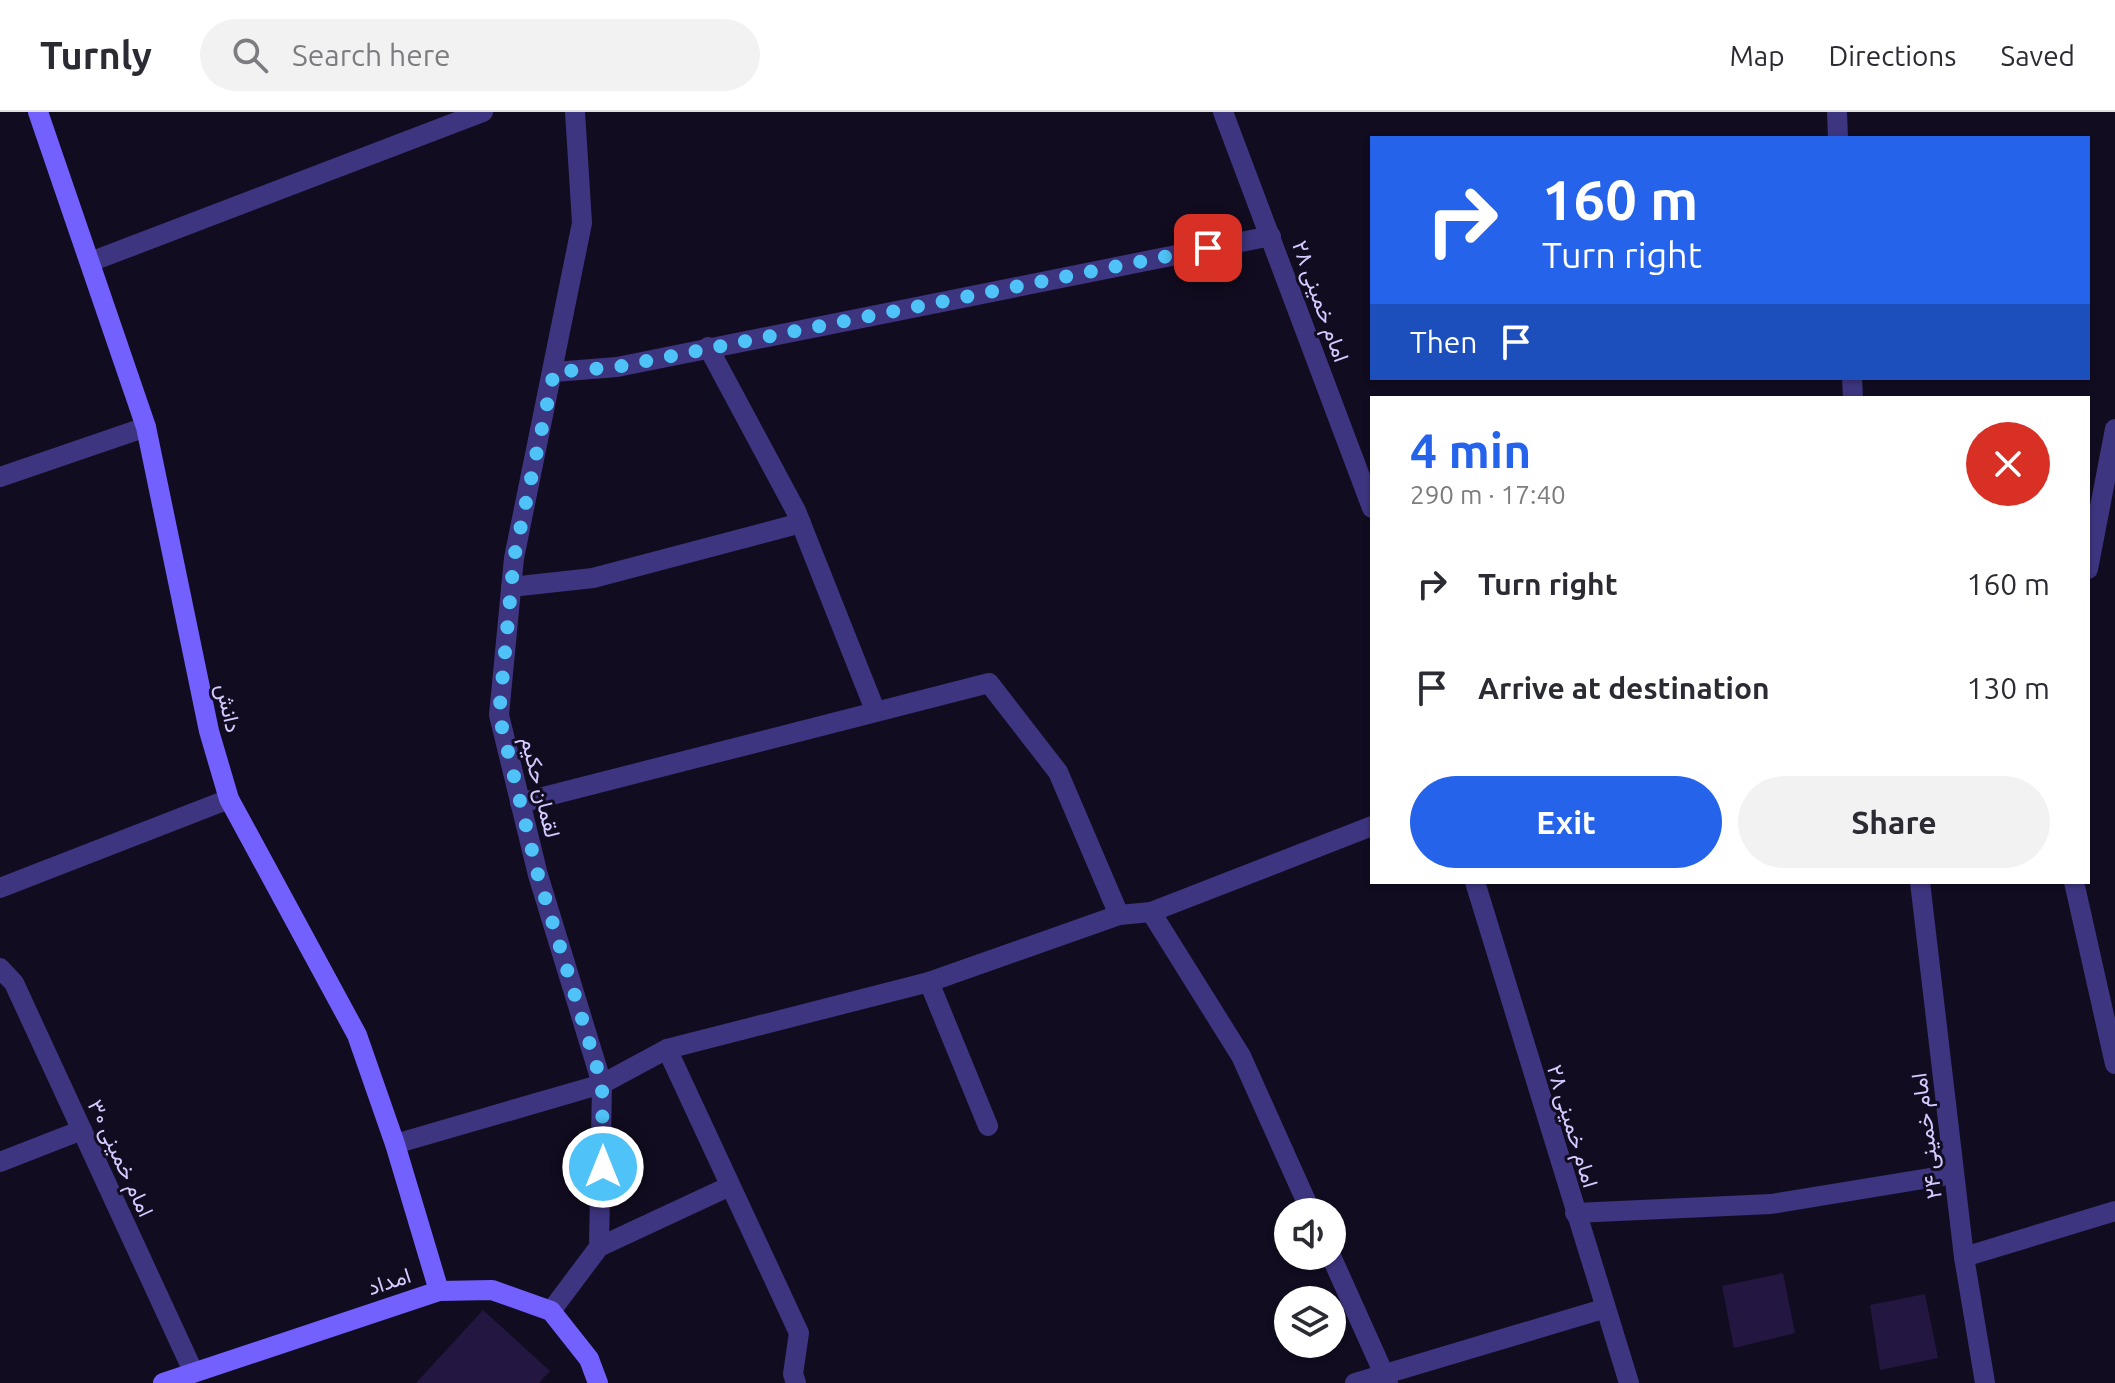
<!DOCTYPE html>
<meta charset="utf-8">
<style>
body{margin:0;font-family:Ubuntu,Vazirmatn,sans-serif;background:#f2f2f3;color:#2b2b33;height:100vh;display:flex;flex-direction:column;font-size:30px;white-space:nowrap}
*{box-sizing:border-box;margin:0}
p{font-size:26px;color:#7c7c81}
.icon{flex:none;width:44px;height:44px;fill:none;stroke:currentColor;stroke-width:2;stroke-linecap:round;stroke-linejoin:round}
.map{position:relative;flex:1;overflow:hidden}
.sheet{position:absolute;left:1370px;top:284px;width:720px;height:488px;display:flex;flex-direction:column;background:#fff;border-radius:0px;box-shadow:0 2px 6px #0004}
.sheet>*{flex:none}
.guide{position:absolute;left:1370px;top:24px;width:720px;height:244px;border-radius:0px;box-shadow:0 2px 6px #0004;background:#2563eb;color:#fff;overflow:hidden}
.controls{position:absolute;left:1274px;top:1086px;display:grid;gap:16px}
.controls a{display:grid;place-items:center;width:72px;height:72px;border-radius:50%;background:#fff;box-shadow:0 2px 6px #0004;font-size:40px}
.pin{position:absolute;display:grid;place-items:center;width:68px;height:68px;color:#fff;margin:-34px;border-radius:16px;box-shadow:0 4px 12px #0006}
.me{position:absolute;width:88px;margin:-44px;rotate:0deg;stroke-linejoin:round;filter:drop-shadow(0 0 6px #0008)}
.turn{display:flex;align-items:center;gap:28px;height:168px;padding:0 40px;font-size:36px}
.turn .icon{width:104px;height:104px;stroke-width:2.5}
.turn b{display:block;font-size:56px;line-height:68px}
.then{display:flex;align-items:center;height:76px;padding:0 40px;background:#0003;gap:16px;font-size:30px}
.round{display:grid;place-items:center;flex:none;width:84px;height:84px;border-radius:42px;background:#f2f2f3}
.head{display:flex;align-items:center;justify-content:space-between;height:136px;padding:0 40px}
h1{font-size:48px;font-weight:700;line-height:60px;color:#2563eb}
.action{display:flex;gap:16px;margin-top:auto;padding:16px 40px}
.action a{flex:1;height:92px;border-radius:48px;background:#2563eb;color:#fff;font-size:32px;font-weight:700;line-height:92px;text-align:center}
.action a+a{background:#f2f2f3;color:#2b2b33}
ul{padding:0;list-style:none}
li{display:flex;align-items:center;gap:24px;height:104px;padding:0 40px}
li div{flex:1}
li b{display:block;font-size:30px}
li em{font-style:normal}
header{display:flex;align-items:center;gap:48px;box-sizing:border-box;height:112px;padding:0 40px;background:#fff;border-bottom:2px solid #e1e1e2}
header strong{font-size:38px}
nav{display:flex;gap:44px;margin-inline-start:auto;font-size:28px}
.search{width:560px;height:72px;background:#f2f2f3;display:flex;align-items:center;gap:20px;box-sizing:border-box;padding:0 28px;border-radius:44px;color:#7c7c81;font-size:30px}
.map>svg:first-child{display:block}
.building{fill:#231741}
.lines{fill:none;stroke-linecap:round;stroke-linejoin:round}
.street{stroke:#3e3580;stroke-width:20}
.secondary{stroke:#7261ff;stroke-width:20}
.route{stroke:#4fc3f7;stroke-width:14;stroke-dasharray:0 25.2}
.labels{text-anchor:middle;stroke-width:6;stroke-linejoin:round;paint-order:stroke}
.street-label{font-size:22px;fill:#d5caff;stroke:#110c20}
</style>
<header>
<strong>Turnly</strong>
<div class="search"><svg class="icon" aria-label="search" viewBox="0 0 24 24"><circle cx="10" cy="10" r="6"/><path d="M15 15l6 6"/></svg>Search here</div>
<nav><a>Map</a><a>Directions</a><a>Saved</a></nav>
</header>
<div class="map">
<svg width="2115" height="1271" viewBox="0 0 2115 1271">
<rect width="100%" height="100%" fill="#110c20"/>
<g class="building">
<polygon points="1783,1161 1795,1221 1734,1236 1722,1174"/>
<polygon points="1925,1182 1938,1246 1880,1258 1870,1193"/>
<polygon points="483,1198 550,1259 539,1271 416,1271"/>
</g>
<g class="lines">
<g class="street">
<polyline points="1223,0 1372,396"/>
<polyline points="1837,0 1838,26"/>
<polyline points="90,150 483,0"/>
<polyline points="708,235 796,399 875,598"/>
<polyline points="554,260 617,255 1271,124"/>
<polyline points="1852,266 1853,286"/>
<polyline points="0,365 146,315"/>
<polyline points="2088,457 2115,317"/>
<polyline points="511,475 593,466 801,411"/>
<polyline points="520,691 989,571 1058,660 1119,803"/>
<polyline points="1475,770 1629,1271"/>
<polyline points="1920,770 1964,1145 1985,1271"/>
<polyline points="2074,770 2115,952"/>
<polyline points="0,776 229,687"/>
<polyline points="1151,800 1241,944 1311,1100"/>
<polyline points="0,856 14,871 193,1259"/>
<polyline points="929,870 988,1014"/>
<polyline points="667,937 799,1221 793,1262 796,1271"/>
<polyline points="395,1032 602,972 667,937 929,870 1119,803 1151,800 1372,714"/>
<polyline points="0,1050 82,1018"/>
<polyline points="1575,1101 1771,1092 1954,1062"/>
<polyline points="599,1135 730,1074"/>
<polyline points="1331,1144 1388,1271"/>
<polyline points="1964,1145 2115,1099"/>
<polyline points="551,1199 599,1135 602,972 538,763 499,603 514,446 582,111 575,0"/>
<polyline points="1355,1271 1603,1197"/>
</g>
<g class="secondary">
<polyline points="38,0 146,315 209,619 229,687 357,923 395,1032 439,1179"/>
<polyline points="163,1271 439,1179 492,1178 551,1199 589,1247 598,1271"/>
</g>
</g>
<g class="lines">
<polyline class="route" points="603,1055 602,972 538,763 499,603 514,446 554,260 617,255 1208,136"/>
</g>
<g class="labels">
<g class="street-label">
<text transform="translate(1321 189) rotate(70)" y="8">امام خمینی ۲۸</text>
<text transform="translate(229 596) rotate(77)" y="8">دانش</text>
<text transform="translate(541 675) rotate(76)" y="8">لقمان حکیم</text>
<text transform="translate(1573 1014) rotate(73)" y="8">امام خمینی ۲۸</text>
<text transform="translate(1926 1024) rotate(-97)" y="8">امام خمینی ۲۴</text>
<text transform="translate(121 1046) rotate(65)" y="8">امام خمینی ۳۰</text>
<text transform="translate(389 1169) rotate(-18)" y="8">امداد</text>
</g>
</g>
</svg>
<div class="controls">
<a><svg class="icon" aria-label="sound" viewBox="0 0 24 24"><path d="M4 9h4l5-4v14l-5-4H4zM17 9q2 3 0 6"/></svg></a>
<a><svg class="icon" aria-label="layers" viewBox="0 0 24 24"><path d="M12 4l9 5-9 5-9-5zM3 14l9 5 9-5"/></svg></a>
</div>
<div class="pin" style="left:1208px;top:136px;background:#d93025"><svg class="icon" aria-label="arrive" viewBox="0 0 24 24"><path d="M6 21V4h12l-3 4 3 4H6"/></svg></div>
<svg class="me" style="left:603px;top:1055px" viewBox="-20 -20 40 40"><circle r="17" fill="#4fc3f7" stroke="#fff" stroke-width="3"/><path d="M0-11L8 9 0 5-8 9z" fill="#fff"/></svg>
<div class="guide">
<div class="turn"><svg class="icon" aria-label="right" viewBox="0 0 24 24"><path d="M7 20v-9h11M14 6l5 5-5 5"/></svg><div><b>160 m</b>Turn right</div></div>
<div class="then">Then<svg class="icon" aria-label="arrive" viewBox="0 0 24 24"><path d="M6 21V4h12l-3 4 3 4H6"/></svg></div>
</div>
<section class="sheet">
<div class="head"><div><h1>4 min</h1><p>290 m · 17:40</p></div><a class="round" style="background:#d93025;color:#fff"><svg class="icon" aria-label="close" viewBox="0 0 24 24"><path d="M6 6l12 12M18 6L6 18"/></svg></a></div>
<ul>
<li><svg class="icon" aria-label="right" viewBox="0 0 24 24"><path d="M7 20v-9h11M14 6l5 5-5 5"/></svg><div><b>Turn right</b></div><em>160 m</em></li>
<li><svg class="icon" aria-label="arrive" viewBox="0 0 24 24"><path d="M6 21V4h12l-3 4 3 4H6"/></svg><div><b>Arrive at destination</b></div><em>130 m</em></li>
</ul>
<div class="action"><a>Exit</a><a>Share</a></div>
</section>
</div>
